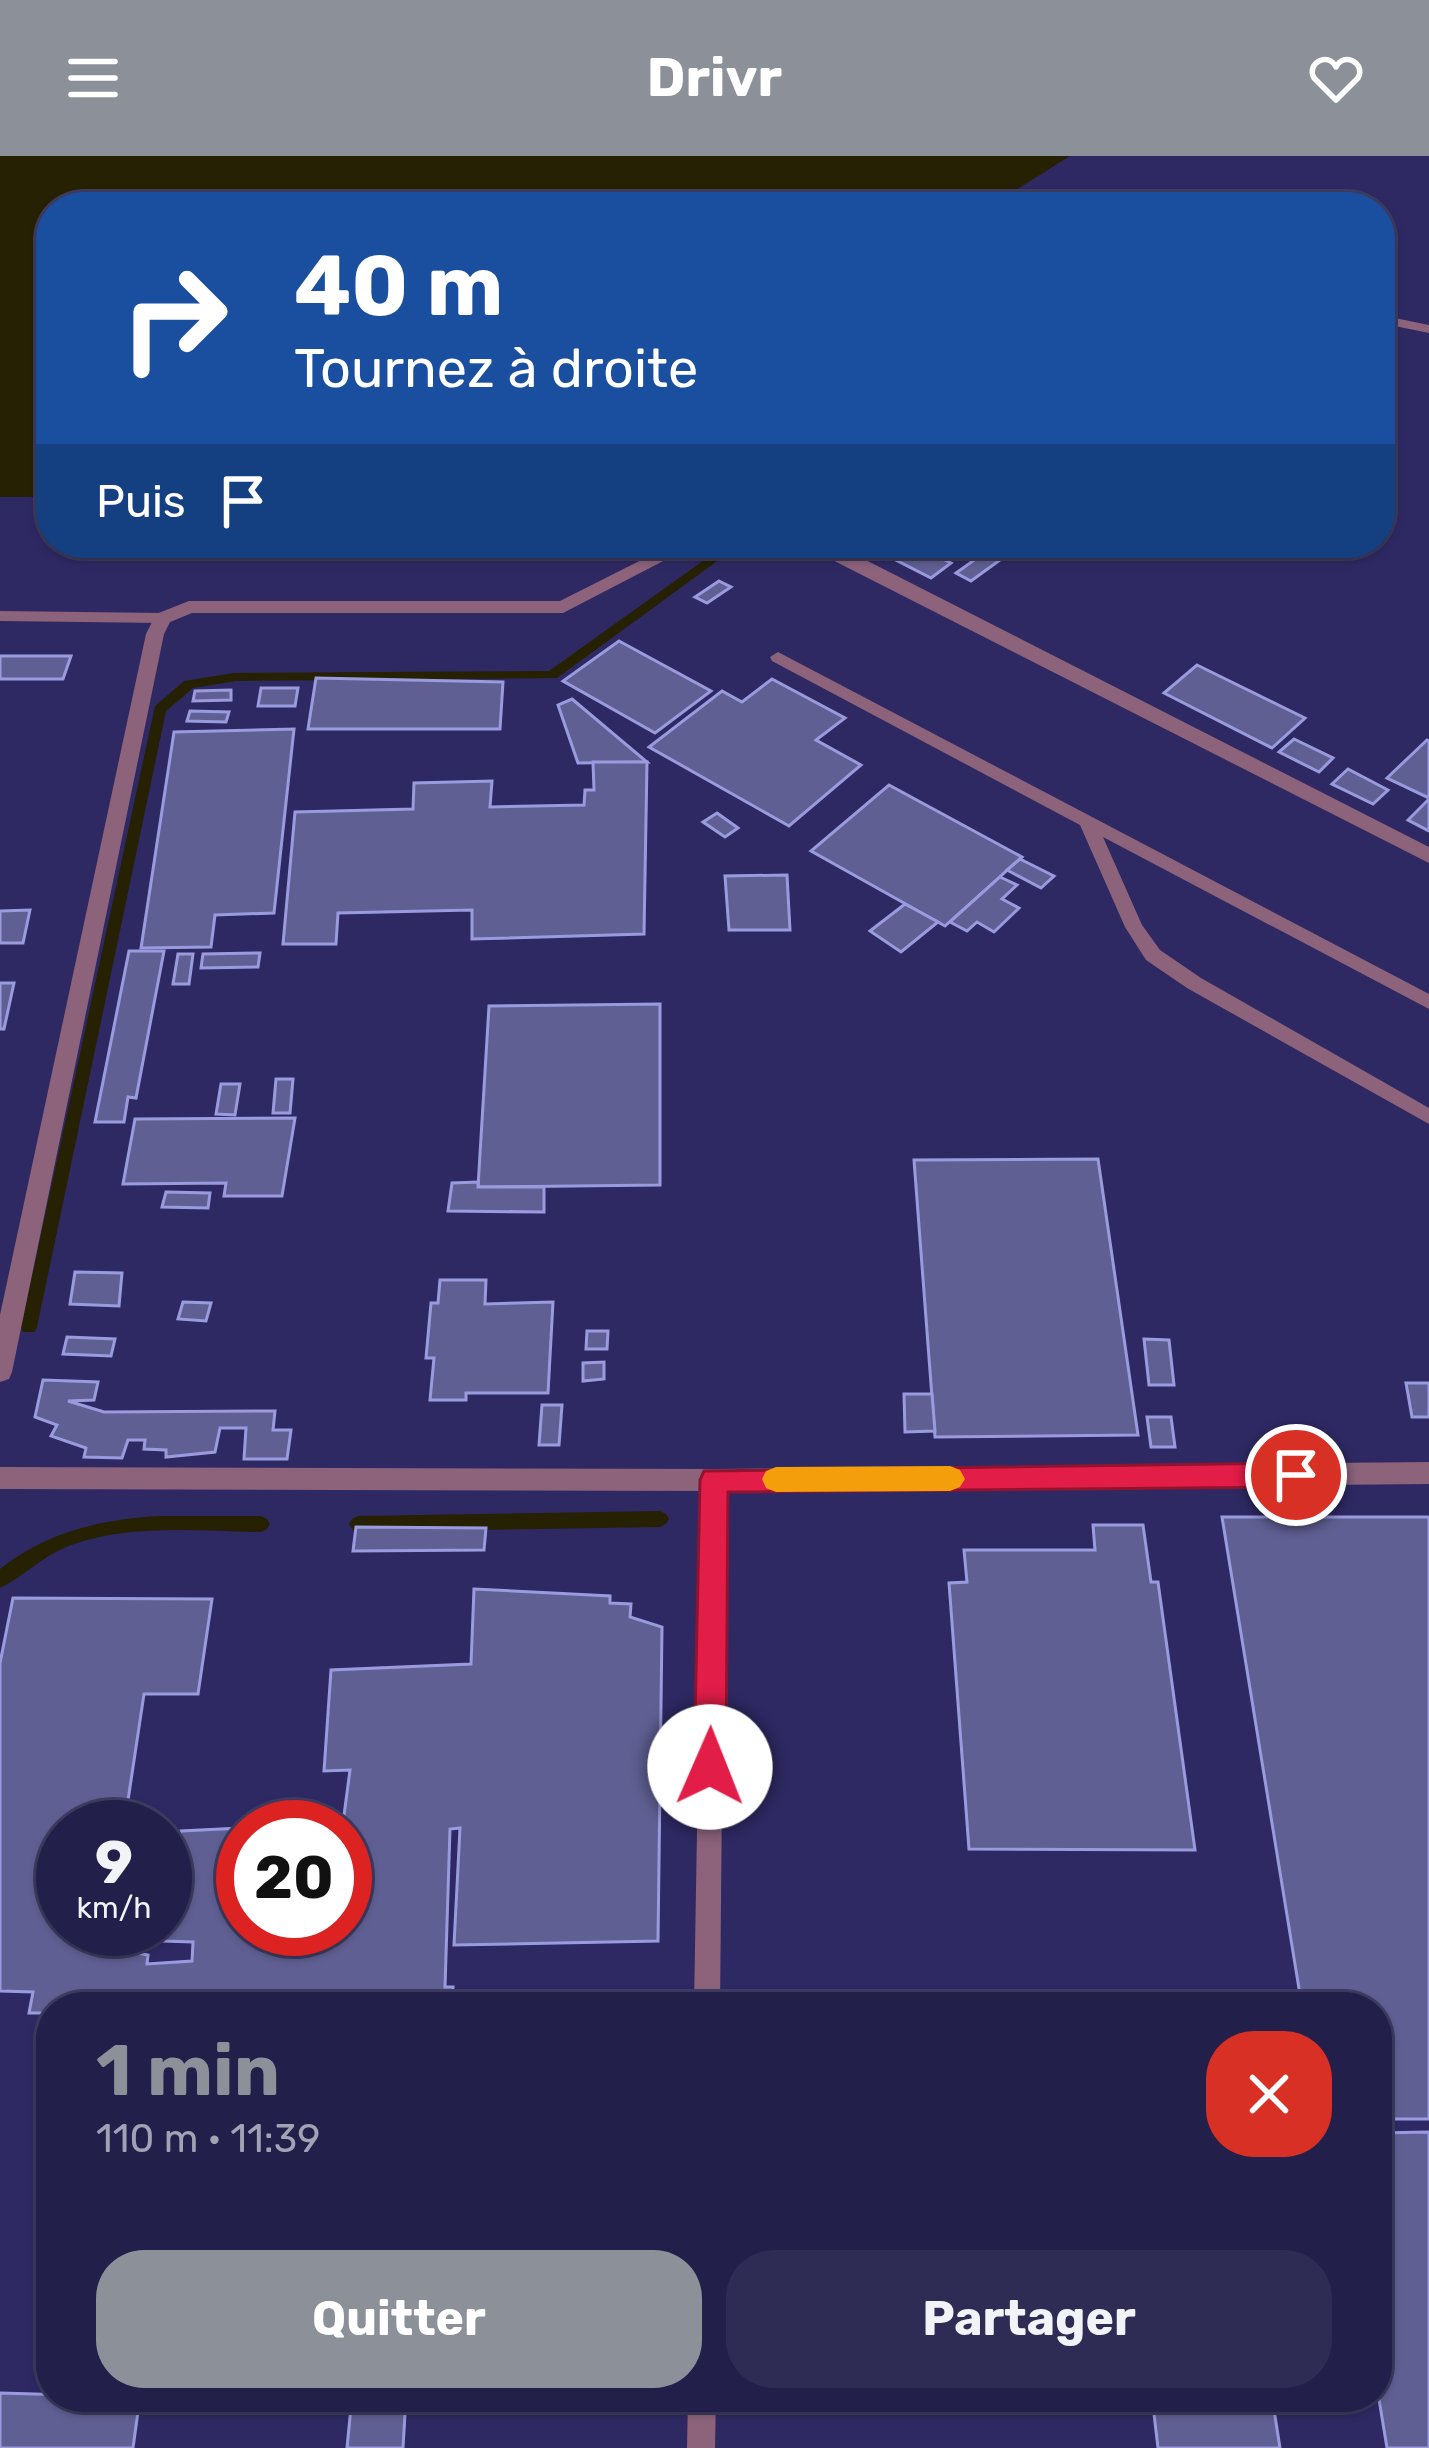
<!DOCTYPE html>
<html lang="fr">
<meta charset="utf-8">
<style>
body{margin:0;font-family:Rubik,sans-serif;background:#2e2c54;color:#f1f3f6;height:100vh;display:flex;flex-direction:column;font-size:45px;white-space:nowrap}
*{box-sizing:border-box;margin:0}
p{font-size:39px;color:#a2a2b5}
.icon{flex:none;width:66px;height:66px;fill:none;stroke:currentColor;stroke-width:2;stroke-linecap:round;stroke-linejoin:round}
.map{position:relative;flex:1;overflow:hidden}
.sheet{position:absolute;left:36px;top:1836px;width:1356px;height:420px;display:flex;flex-direction:column;background:#221f4a;border-radius:48px;box-shadow:0 3px 9px #0004,0 0 0 3px #3f3d62}
.sheet>*{flex:none}
.hud{position:absolute;left:36px;top:36px;width:1359px;height:366px;border-radius:48px;box-shadow:0 3px 9px #0004,0 0 0 3px #3f3d62;background:#1a4fa0;color:#fff;overflow:hidden}
.speed{position:absolute;left:36px;top:1644px;display:flex;gap:24px;font-size:60px;font-weight:700;text-align:center}
.speed>*{display:grid;place-content:center;width:156px;height:156px;border-radius:50%;background:#221f4a;box-shadow:0 3px 9px #0004,0 0 0 3px #3f3d62;line-height:1}
.speed small{font-size:30px;font-weight:400}
.speed .limit{border:18px solid #d22;background:#fff;color:#111}
.pin{position:absolute;display:grid;place-items:center;width:102px;height:102px;color:#fff;margin:-51px;border:6px solid #fff;border-radius:50%;box-shadow:0 3px 12px #0007}
.me{position:absolute;width:132px;margin:-66px;rotate:1deg;stroke-linejoin:round;filter:drop-shadow(0 0 9px #0008)}
.turn{display:flex;align-items:center;gap:42px;height:252px;padding:0 60px;font-size:54px}
.turn .icon{width:156px;height:156px;stroke-width:2.5}
.turn b{display:block;font-size:84px;line-height:102px}
.then{display:flex;align-items:center;height:114px;padding:0 60px;background:#0003;gap:24px;font-size:45px}
.round{display:grid;place-items:center;flex:none;width:126px;height:126px;border-radius:48px;background:#2e2c54}
.head{display:flex;align-items:center;justify-content:space-between;height:204px;padding:0 60px}
h1{font-size:72px;font-weight:700;line-height:90px;color:#8c9099}
.button{display:flex;gap:24px;margin-top:auto;padding:24px 60px}
.button a{flex:1;height:138px;border-radius:48px;background:#8c9099;color:#fff;font-size:48px;font-weight:700;line-height:138px;text-align:center}
.button a+a{background:#2e2c54;color:#f1f3f6}
header{display:flex;justify-content:space-between;align-items:center;height:156px;padding:0 60px;background:#8c9099;color:#fff;font-size:54px;font-weight:700}
.map>svg:first-child{display:block}
.water{fill:#252102}
.lines{fill:none;stroke-linecap:round;stroke-linejoin:round}
.stream{fill:#252102;fill-rule:evenodd}
.building{fill:#5f5f93;stroke:#9a9bdf;stroke-width:3;fill-rule:evenodd}
.lane{fill:#8c637b;fill-rule:evenodd}
.street{fill:#8c637b;fill-rule:evenodd}
.route{fill:#e11d48;stroke:#92132f;stroke-width:3}
.slow{fill:#f59e0b}
</style>
<header><svg class="icon" aria-label="menu" viewBox="0 0 24 24"><path d="M4 6h16M4 12h16M4 18h16"/></svg>Drivr<svg class="icon" aria-label="heart" viewBox="0 0 24 24"><path d="M12 20l-8-8c-3-5 5-10 8-4 3-6 11-1 8 4z"/></svg></header>
<div class="map">
<svg width="1429" height="2292" viewBox="0 0 1429 2292">
<rect width="100%" height="100%" fill="#2e2963"/>
<polygon class="water" points="0,0 1070,0 989,51 51,51 51,341 0,341"/>
<g class="lines">
<g class="stream">
<polygon points="728,387 742,387 557,522 236,525 193,532 166,555 37,1171 35,1176 23,1176 21,1171 155,550 184,525 234,517 549,515"/>
<polygon points="660,1355 666,1358 669,1363 666,1368 660,1371 358,1376 352,1373 349,1368 352,1363 358,1360"/>
<path d="M 157,1360 L 261,1360 L 267,1363 L 270,1368 L 267,1373 L 261,1376 C 197,1375 124,1367 64,1392 C 40,1402 23,1421 0,1432 L 0,1413 C 47,1376 98,1364 157,1360 Z"/>
</g>
</g>
<g class="building">
<polygon points="911,387 951,407 931,422 890,401"/>
<polygon points="998,387 1018,391 971,425 956,417"/>
<polygon points="719,425 731,431 707,447 695,441"/>
<polygon points="619,485 711,535 655,577 563,525"/>
<polygon points="0,500 71,500 63,523 0,523"/>
<polygon points="1197,509 1305,562 1272,592 1164,537"/>
<polygon points="316,522 503,526 500,573 308,573"/>
<polygon points="772,523 845,562 816,584 861,609 789,670 649,591 722,535 742,546"/>
<polygon points="261,532 298,532 295,550 258,550"/>
<polygon points="231,534 231,544 193,545 195,535"/>
<polygon points="572,543 647,606 578,607 558,549"/>
<polygon points="190,555 229,556 226,566 187,565"/>
<polygon points="294,573 274,757 215,759 211,791 141,792 174,576"/>
<polygon points="1294,583 1333,602 1319,616 1279,596"/>
<polygon points="1427,584 1429,585 1429,642 1387,622"/>
<polygon points="593,606 647,606 644,778 472,783 472,754 338,757 336,788 283,788 295,656 413,653 414,627 492,625 490,651 584,649 585,634 594,634"/>
<polygon points="1348,613 1388,634 1373,648 1332,628"/>
<polygon points="889,629 1022,701 945,770 811,695"/>
<polygon points="1429,643 1429,675 1408,664"/>
<polygon points="717,657 738,672 725,681 703,666"/>
<polygon points="1020,703 1054,720 1041,732 1007,714"/>
<polygon points="787,719 790,774 729,774 725,720"/>
<polygon points="1000,721 1017,729 1002,743 1019,752 994,776 977,766 967,775 950,766"/>
<polygon points="905,748 938,766 901,796 870,775"/>
<polygon points="30,754 23,787 0,787 0,755"/>
<polygon points="129,795 164,795 136,942 128,941 124,966 95,966"/>
<polygon points="260,797 258,811 201,812 203,798"/>
<polygon points="178,798 193,798 189,828 173,828"/>
<polygon points="0,827 14,827 4,873 0,873"/>
<polygon points="660,848 660,1029 478,1031 489,850"/>
<polygon points="276,923 293,923 290,957 273,957"/>
<polygon points="221,928 240,928 235,959 216,958"/>
<polygon points="295,962 282,1040 224,1040 226,1027 123,1028 135,963"/>
<polygon points="1098,1003 1138,1279 935,1281 914,1004"/>
<polygon points="478,1026 478,1031 544,1031 544,1056 448,1055 452,1027"/>
<polygon points="166,1036 210,1037 208,1052 162,1051"/>
<polygon points="75,1116 122,1117 119,1150 70,1148"/>
<polygon points="440,1124 486,1124 485,1148 553,1146 548,1237 466,1237 466,1244 430,1244 434,1202 426,1202 431,1147 438,1147"/>
<polygon points="183,1146 211,1147 206,1165 178,1163"/>
<polygon points="587,1175 608,1175 607,1193 586,1193"/>
<polygon points="67,1181 115,1183 111,1200 63,1198"/>
<polygon points="1144,1183 1169,1184 1174,1229 1149,1229"/>
<polygon points="604,1206 604,1223 583,1225 583,1207"/>
<polygon points="43,1224 98,1226 94,1244 68,1245 104,1256 275,1255 273,1274 291,1274 287,1303 244,1303 246,1272 220,1272 215,1296 166,1301 166,1294 144,1293 145,1284 128,1284 122,1302 84,1301 86,1292 51,1280 57,1269 35,1261"/>
<polygon points="1406,1227 1429,1227 1429,1261 1412,1261"/>
<polygon points="904,1238 932,1238 935,1275 905,1276"/>
<polygon points="542,1249 562,1249 559,1289 539,1289"/>
<polygon points="1147,1261 1171,1261 1175,1291 1151,1291"/>
<polygon points="1222,1361 1429,1361 1429,1963 1377,1963 1377,1851 1302,1851"/>
<polygon points="1093,1369 1143,1369 1151,1426 1158,1426 1195,1694 969,1693 949,1427 967,1426 964,1394 1095,1394"/>
<polygon points="356,1371 486,1372 484,1394 353,1395"/>
<path d="M 474,1433 L 610,1440 L 610,1447 L 631,1448 L 630,1461 L 662,1471 L 658,1785 L 454,1789 L 460,1672 L 450,1673 L 445,1831 L 453,1831 L 452,1851 L 104,1851 L 105,1838 L 91,1838 L 89,1851 L 51,1851 L 51,1857 L 29,1857 L 33,1836 L 0,1835 L 0,1507 L 13,1442 L 212,1443 L 198,1538 L 144,1538 L 124,1671 L 63,1671 L 63,1773 L 109,1773 L 106,1792 L 148,1799 L 147,1808 L 192,1805 L 193,1786 L 163,1785 L 181,1675 L 343,1667 L 350,1614 L 324,1615 L 331,1514 L 471,1508 ZM 243,1671 L 345,1671 L 345,1773 L 243,1773 Z"/>
<polygon points="1429,1976 1429,2292 1387,2292 1377,2231 1377,1977"/>
<polygon points="0,2237 140,2241 133,2292 0,2292"/>
<polygon points="352,2241 406,2241 403,2292 347,2292"/>
<polygon points="1152,2241 1272,2241 1280,2292 1158,2292"/>
</g>
<g class="lines">
<g class="lane">
<polygon points="1380,159 1429,169 1429,177 1380,167"/>
<polygon points="0,455 163,457 171,462 163,467 0,465"/>
<polygon points="778,496 1429,838 1429,853 1103,681 1142,769 1160,794 1201,822 1429,952 1429,968 1187,832 1146,804 1125,771 1080,669 772,505 770,501"/>
<polygon points="714,1315 722,1317 725,1324 720,1851 694,1851 703,1324 706,1317"/>
<polygon points="688,2241 716,2241 715,2292 687,2292"/>
</g>
<g class="street">
<polygon points="675,387 698,387 563,457 192,457 170,466 164,478 12,1216 9,1223 0,1226 0,1159 146,478 156,458 189,445 560,445"/>
<polygon points="799,387 825,387 850,396 1429,691 1429,707"/>
<polygon points="1429,1306 1429,1328 714,1335 0,1333 0,1311 714,1313"/>
</g>
</g>
<polygon class="route" points="1296,1307 1306,1310 1310,1319 1306,1327 1296,1331 728,1336 726,1611 721,1622 710,1626 699,1622 694,1611 700,1324 704,1315"/>
<polygon class="slow" points="950,1310 960,1314 965,1323 960,1331 950,1335 776,1336 766,1332 762,1323 766,1315 776,1311"/>
</svg>
<div class="speed"><div>9<small>km/h</small></div><div class="limit">20</div></div>
<div class="pin" style="left:1296px;top:1319px;background:#d93025"><svg class="icon" aria-label="arrive" viewBox="0 0 24 24"><path d="M6 21V4h12l-3 4 3 4H6"/></svg></div>
<svg class="me" style="left:710px;top:1611px" viewBox="-20 -20 40 40"><circle r="19" fill="#fff"/><path d="M0-13L10 11 0 6-10 11z" fill="#e11d48"/></svg>
<div class="hud">
<div class="turn"><svg class="icon" aria-label="right" viewBox="0 0 24 24"><path d="M7 20v-9h11M14 6l5 5-5 5"/></svg><div><b>40 m</b>Tournez à droite</div></div>
<div class="then">Puis<svg class="icon" aria-label="arrive" viewBox="0 0 24 24"><path d="M6 21V4h12l-3 4 3 4H6"/></svg></div>
</div>
<section class="sheet">
<div class="head"><div><h1>1 min</h1><p>110 m · 11:39</p></div><a class="round" style="background:#d93025;color:#fff"><svg class="icon" aria-label="close" viewBox="0 0 24 24"><path d="M6 6l12 12M18 6L6 18"/></svg></a></div>
<div class="button"><a>Quitter</a><a>Partager</a></div>
</section>
</div>
